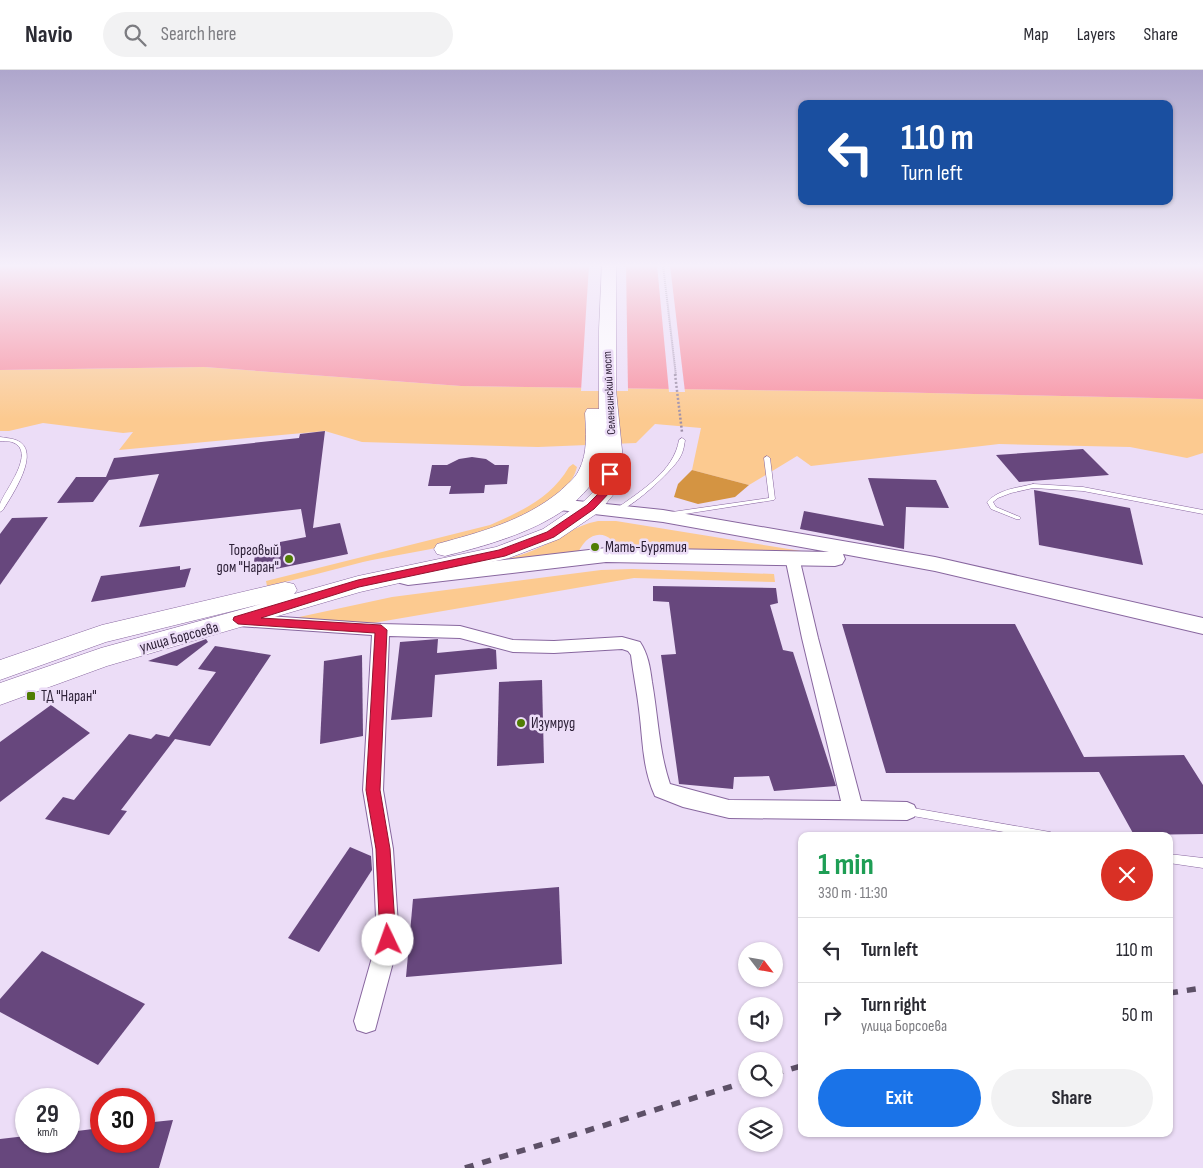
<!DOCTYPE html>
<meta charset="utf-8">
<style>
body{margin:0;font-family:"Sofia Sans Condensed",sans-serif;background:#f2f2f3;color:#2b2b33;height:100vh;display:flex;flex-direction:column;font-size:19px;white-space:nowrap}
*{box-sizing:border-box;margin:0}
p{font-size:16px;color:#7c7c81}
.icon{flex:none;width:28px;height:28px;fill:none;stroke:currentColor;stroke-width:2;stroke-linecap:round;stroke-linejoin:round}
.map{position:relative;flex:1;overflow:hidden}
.panel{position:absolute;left:798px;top:762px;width:375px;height:305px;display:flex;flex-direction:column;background:#fff;border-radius:10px;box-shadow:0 1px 4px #0004}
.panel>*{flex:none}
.top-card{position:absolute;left:798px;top:30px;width:375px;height:105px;border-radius:10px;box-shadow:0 1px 4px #0004;background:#1a4fa0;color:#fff;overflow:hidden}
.needle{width:32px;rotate:121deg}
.fabs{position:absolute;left:738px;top:872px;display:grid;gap:10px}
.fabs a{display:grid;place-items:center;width:45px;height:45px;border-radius:50%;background:#fff;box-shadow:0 1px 4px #0004;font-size:25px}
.speed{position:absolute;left:15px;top:1018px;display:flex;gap:10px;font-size:25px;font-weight:700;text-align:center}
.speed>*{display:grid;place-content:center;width:65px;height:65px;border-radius:50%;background:#fff;box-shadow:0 1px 4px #0004;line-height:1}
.speed small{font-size:12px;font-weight:400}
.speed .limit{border:8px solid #d22;background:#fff;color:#111}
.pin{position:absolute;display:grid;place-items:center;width:42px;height:42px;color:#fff;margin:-21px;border-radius:10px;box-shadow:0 2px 8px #0006}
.me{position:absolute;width:55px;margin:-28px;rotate:357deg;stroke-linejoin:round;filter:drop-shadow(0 0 4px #0008)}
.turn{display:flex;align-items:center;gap:18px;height:105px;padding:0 20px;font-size:22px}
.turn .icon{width:65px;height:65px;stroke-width:2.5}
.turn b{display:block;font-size:35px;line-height:42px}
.round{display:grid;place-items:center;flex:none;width:52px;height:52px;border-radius:26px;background:#f2f2f3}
.summary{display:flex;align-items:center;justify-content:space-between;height:85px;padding:0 20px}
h1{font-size:30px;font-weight:700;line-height:38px;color:#1e9e55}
.primary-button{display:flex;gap:10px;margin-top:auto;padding:10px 20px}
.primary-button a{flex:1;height:58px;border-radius:30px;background:#1a73e8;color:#fff;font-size:20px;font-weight:700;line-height:58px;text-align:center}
.primary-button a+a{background:#f2f2f3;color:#2b2b33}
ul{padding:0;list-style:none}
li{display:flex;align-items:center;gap:15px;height:65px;padding:0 20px;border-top:1px solid #e1e1e2}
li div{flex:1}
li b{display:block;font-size:19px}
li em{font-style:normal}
header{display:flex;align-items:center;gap:30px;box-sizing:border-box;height:70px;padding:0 25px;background:#fff;border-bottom:1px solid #e1e1e2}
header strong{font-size:24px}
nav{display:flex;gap:28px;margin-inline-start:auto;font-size:18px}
.search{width:350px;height:45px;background:#f2f2f3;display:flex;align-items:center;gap:12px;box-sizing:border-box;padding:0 18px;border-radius:28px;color:#7c7c81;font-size:19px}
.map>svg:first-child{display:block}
.green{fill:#fcca90}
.forest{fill:#d49442}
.water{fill:#f892a2}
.pier{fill:#ecddf7}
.building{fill:#67477d}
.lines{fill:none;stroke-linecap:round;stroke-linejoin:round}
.lane-casing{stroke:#88679f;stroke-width:1}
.street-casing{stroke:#88679f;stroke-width:2}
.secondary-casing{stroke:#88679f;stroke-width:2}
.primary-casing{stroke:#88679f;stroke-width:1}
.path-far1{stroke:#9d8fa8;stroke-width:2;stroke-dasharray:1 1;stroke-linecap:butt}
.path{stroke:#9d8fa8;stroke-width:2.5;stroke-dasharray:2 2;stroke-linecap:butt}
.lane{fill:#fff;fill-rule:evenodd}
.street{fill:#fff;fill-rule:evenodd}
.secondary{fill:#fff;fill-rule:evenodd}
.primary{fill:#fff;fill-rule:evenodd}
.rail{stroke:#5d5067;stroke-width:5.5;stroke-dasharray:9 9;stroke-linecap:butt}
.route{fill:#e11d48;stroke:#92132f}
.poi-dot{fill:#507d04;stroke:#ecddf7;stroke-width:2}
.labels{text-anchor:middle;stroke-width:5;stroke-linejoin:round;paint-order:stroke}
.far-street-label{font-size:12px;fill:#2d2037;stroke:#ecddf7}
.poi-label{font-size:15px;fill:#2d2037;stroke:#ecddf7;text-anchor:start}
.street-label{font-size:15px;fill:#2d2037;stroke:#ecddf7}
</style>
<header>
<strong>Navio</strong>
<div class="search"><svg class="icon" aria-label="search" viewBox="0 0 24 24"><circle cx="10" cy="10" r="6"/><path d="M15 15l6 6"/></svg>Search here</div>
<nav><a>Map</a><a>Layers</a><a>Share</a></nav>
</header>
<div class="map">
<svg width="1203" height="1098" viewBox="0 0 1203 1098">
<rect width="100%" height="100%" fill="#ecddf7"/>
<g class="green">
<polygon points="204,297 461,316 885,322 1203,329 1203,383 1187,388 1130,377 999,374 811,396 797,386 749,415 692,400 701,358 655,354 636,373 538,377 362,372 325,361 119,380 133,362 123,363 43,353 9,361 0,361 0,300"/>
<path d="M 573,394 L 577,397 C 573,413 562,421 549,432 C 497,472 427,479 363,492 C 331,500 299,509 267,516 L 266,511 L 490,455 C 522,441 551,428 569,397 Z"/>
<path d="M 598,451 L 616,451 L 826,485 L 621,485 C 610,455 585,460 576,488 L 463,499 C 487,494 512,489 534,480 C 556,471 575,455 598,451 Z"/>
<polygon points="632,499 774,504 775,512 634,508 344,558 290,549 392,527 601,500"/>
</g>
<polygon class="forest" points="692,400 749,415 735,427 698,434 674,427 678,414"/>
<polygon class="water" points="0,195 1203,195 1203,329 885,322 461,316 204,297 0,300"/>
<g class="pier">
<polygon points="589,195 626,195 628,321 581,321"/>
<polygon points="657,195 670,195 685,322 669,322"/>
</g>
<g class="building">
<polygon points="325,361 313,458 340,453 348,484 252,504 255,485 280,477 280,472 306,467 301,439 139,457 159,404 109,410 93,432 57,433 76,407 106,407 114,388 299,368 300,364"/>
<polygon points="1083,379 1109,405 1019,412 996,385"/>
<polygon points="472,387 486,389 495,395 509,395 507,414 485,415 484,423 449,424 451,416 428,416 432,395 447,395 459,389"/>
<polygon points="868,408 936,410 949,438 906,437 904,479 800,459 804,441 884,456"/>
<polygon points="1034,420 1130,438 1143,495 1039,475"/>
<polygon points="48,447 0,515 0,464 12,448"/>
<polygon points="180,496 180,500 191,498 185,517 91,532 101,506"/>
<polygon points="653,516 776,518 778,533 770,535 783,580 793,582 836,716 774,721 769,706 734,707 733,719 679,714 661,585 676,584 669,532 653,531"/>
<polygon points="842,554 1015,554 1084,687 1184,685 1203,715 1203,764 1134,765 1099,702 886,703"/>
<polygon points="206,569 208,572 177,596 148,591"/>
<polygon points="438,569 437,583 489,578 496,580 497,599 435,605 432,647 391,650 400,572"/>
<polygon points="215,576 271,585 210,676 175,669 121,740 127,741 109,765 45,749 63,727 74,730 129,664 151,669 156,664 169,667 216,602 198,599"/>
<polygon points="362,585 363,666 320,674 324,591"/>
<polygon points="542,610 544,693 497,696 499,612"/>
<polygon points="51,635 90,663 0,732 0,672"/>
<polygon points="350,777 371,786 372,800 319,882 288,868"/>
<polygon points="559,817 562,894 406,907 413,829"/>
<polygon points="42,881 145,934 98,995 0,942 0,929"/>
<polygon points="173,1050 159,1098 0,1098 0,1069 26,1066 26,1071 69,1071 69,1062 101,1058 101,1071 144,1071 144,1053"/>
</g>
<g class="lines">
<defs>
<g id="lane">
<path d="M 0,367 C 5,368 11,368 16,370 C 43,380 12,425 3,440 L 0,442 C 0,441 0,435 0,434 C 4,421 38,381 12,372 C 8,371 4,371 0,371 Z"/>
<path d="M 682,368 L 685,370 C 684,377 683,383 679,389 C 672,401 628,442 616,441 L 615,440 L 616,439 C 640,421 674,402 679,370 Z"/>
<polygon points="767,386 770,388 775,429 774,430 672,446 669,444 672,442 769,428 764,388"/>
<path d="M 1033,414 L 1083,417 L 1203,440 L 1203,444 L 1083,421 L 1033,418 L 1011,423 L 998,428 L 993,432 L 996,437 L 1020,447 L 1021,448 L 1020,449 L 1016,449 L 991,439 L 987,432 C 999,419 1017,418 1033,414 Z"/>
<polygon points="907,737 1050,762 1053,763 1055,766 1027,766 907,745 904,744 902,741 904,738"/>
<polygon points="1169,784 1203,788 1203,798 1169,793"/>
</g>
<path id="street" d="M 792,482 L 797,483 L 799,487 L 818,568 L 861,731 L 907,732 L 914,735 L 917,741 L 914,747 L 907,750 L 729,748 L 683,737 L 655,726 C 642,698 643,669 639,639 C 637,621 633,603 631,585 L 628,581 L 622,579 L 554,583 L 513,582 L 460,568 L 389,566 L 383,720 L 393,779 L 399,870 L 375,960 L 366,963 L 357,960 L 354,951 L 377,870 L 373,779 L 363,720 L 372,565 L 238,556 L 232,554 L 230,550 L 232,546 L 238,544 L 381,554 L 460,556 L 513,570 L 554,571 L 622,567 L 640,572 C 648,584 650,597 652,612 C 658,646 659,682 670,714 L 729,730 L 841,731 L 802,568 L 785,487 L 787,483 Z"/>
<polygon id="secondary" points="558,429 663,440 935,487 1203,548 1203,564 935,501 843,484 845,489 842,494 835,496 606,492 408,515 400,513 397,508 400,503 408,501 606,478 829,482 663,452 551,439 548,435 551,431"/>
<path id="primary" d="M 602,195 L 616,195 L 616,320 L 623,390 L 618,419 L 599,442 L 559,469 L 509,488 L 360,522 L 107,596 L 0,635 L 0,613 L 101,578 L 261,534 L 106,572 L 0,610 L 0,590 L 102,555 L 285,512 L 294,514 L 297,520 L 294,524 L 358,506 L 496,477 L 543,459 L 583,432 L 598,417 L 603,389 C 588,449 497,473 445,486 L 437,484 L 434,479 L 437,474 C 481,462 523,451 559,422 C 566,415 575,409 579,400 C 588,383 586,361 585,343 L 587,339 L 599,339 L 599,260 Z"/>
</defs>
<use href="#lane" class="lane-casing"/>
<use href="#street" class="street-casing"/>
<use href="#secondary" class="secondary-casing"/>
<use href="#primary" class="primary-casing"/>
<polyline class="path-far1" points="663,195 676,306"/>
<polyline class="path" points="675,304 682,362"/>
<use href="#lane" class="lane"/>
<use href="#street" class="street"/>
<use href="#secondary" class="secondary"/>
<use href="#primary" class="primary"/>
<g class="rail">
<polyline points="1169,923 1203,918"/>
<polyline points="774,1004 801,996"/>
<polyline points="465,1098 746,1012"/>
</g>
</g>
<linearGradient id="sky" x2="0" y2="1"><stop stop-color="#aea6cc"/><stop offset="0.56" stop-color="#f6f0fb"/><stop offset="1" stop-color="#f6f0fb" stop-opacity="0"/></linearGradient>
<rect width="1203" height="349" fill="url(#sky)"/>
<polygon class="route" points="610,401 615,404 611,421 594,439 554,467 505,486 359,517 261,548 381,555 387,560 380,720 390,779 396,870 393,876 388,879 382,876 380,870 376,779 366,720 375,563 238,554 233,550 234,547 358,510 499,480 547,462 587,435 603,419 606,404"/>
<g class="poi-dot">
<circle cx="595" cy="477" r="5"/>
<circle cx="289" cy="489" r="5"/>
<rect x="26" y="621" width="10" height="10" rx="2.5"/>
<circle cx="521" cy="653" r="5"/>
</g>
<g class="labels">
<g class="far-street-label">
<text transform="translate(609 323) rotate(-93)" y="4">Селенгинский мост</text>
</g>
<g class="poi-label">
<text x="605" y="482">Мать-Бурятия</text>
<text x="279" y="485" text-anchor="end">Торговый<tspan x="279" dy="17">дом "Наран"</tspan></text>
<text x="41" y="631">ТД "Наран"</text>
<text x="531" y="658">Изумруд</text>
</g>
<g class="street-label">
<text transform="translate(179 567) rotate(-15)" y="5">улица Борсоева</text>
</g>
</g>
</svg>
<div class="fabs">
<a><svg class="needle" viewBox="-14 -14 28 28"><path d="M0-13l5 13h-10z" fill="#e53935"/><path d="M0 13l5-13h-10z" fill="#7c7c81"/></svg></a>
<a><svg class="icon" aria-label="sound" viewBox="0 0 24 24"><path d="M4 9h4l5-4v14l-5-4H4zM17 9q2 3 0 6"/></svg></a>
<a><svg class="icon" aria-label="search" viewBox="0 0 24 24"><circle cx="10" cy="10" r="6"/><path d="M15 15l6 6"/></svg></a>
<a><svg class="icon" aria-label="layers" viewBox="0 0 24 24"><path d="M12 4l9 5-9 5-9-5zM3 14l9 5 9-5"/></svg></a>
</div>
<div class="speed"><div>29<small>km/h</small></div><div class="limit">30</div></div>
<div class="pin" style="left:610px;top:404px;background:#d93025"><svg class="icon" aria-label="arrive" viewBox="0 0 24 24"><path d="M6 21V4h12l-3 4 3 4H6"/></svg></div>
<svg class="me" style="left:388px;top:870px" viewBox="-20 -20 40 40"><circle r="19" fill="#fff"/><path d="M0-13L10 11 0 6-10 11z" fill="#e11d48"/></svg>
<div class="top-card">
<div class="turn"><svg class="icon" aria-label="left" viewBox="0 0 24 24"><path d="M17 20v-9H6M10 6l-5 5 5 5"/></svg><div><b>110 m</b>Turn left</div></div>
</div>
<section class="panel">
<div class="summary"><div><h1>1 min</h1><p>330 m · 11:30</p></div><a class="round" style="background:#d93025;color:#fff"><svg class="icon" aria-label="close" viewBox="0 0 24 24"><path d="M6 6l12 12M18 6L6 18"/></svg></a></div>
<ul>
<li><svg class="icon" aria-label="left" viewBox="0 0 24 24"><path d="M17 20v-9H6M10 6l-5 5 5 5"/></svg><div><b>Turn left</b></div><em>110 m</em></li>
<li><svg class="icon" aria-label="right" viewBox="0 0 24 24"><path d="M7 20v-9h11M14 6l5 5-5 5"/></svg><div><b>Turn right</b><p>улица Борсоева</p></div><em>50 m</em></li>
</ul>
<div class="primary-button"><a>Exit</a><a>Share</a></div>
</section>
</div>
